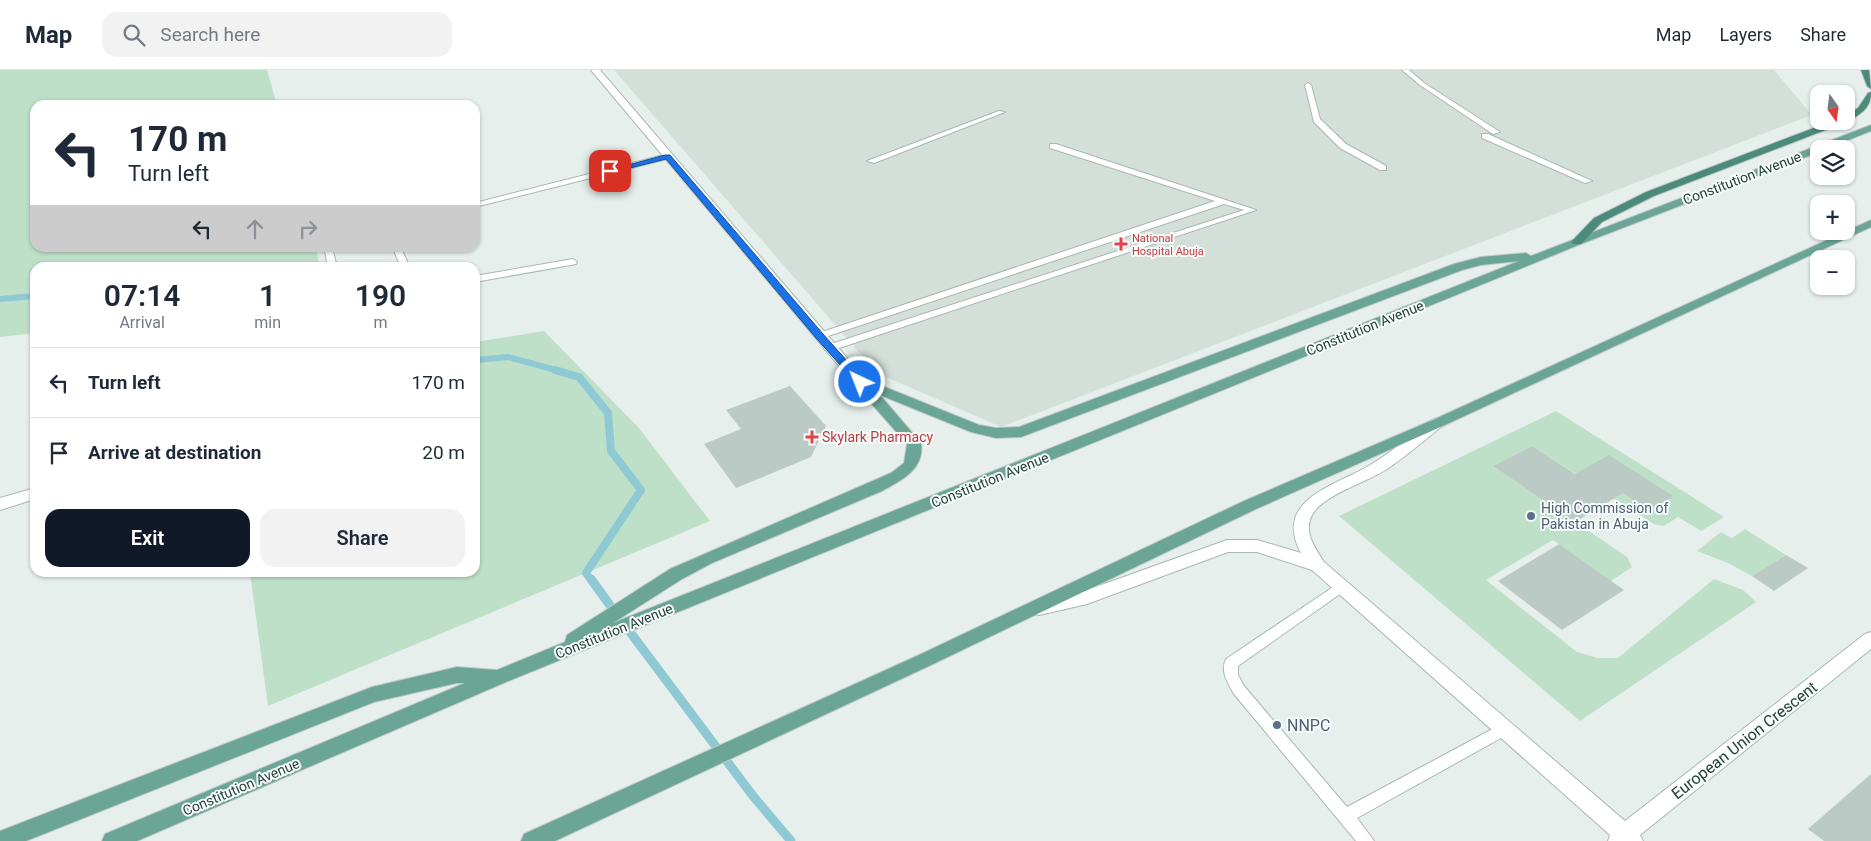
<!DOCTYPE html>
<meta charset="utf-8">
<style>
body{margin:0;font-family:Roboto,sans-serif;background:#f2f2f3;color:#1f2937;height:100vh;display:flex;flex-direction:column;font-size:19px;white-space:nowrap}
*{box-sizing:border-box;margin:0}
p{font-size:16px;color:#747a83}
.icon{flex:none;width:28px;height:28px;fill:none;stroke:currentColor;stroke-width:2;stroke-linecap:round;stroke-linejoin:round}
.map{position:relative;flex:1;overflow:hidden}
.drawer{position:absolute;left:30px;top:192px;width:450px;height:315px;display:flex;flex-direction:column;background:#fff;border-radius:15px;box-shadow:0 1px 4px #0004}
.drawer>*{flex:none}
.hud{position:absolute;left:30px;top:30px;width:450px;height:152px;border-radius:15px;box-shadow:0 1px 4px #0004;background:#fff;color:#1f2937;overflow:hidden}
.needle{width:32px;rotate:166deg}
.fabs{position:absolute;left:1810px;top:15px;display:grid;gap:10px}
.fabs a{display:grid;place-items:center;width:45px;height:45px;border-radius:10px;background:#fff;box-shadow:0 1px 4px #0004;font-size:25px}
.pin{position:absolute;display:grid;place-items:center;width:42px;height:42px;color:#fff;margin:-21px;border-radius:10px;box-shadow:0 2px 8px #0006}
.me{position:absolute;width:55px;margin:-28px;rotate:317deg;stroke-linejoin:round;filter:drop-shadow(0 0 4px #0008)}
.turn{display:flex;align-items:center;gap:18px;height:105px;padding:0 15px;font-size:22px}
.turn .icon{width:65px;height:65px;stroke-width:2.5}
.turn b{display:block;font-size:35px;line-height:42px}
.lanes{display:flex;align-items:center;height:48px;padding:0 15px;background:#0003;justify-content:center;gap:25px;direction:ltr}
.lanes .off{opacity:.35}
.eta{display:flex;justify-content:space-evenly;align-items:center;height:85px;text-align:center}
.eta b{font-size:30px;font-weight:600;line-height:35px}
.action{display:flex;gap:10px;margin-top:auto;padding:10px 15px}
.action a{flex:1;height:58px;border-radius:15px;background:#111827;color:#fff;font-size:20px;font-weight:600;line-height:58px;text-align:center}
.action a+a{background:#f2f2f3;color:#1f2937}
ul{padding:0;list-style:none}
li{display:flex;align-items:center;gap:15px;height:70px;padding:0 15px;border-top:1px solid #e0e1e3}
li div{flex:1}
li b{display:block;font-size:19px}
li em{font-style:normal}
header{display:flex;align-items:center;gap:30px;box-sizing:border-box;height:70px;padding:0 25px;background:#fff;border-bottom:1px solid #e0e1e3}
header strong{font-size:24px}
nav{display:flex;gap:28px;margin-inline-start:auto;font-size:18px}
.search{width:350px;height:45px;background:#f2f2f3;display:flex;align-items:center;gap:12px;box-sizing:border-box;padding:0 18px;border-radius:15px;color:#747a83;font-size:19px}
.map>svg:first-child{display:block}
.built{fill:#d4dfda}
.green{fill:#bfe0c8}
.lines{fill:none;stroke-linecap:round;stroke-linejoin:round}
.stream-far2{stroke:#8ec9d4;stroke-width:6}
.stream-far1{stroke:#8ec9d4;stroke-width:8}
.stream{stroke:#8ec9d4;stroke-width:9}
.building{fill:#bbcac4}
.service-casing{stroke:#a8b8b2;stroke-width:2}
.minor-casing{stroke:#a8b8b2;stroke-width:2}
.primary-casing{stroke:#c2cac8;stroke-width:2}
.trunk-casing{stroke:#c2cac8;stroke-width:2}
.service{fill:#fff;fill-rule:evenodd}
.minor{fill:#fff;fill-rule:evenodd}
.primary{fill:#6aa596;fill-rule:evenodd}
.trunk{fill:#4c8a7c;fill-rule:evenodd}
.route{fill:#1a73e8;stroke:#114b97}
.health-dot{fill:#e0444e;stroke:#f7fbf9;stroke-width:2}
.service-dot{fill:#5c6f8a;stroke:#f7fbf9;stroke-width:2}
.labels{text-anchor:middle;stroke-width:4;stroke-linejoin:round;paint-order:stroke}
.far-health-label{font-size:11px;fill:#be3a42;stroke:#f7fbf9;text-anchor:start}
.street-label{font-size:14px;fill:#24423a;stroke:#f7fbf9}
.health-label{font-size:14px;fill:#be3a42;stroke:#f7fbf9;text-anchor:start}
.service-label{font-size:14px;fill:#4e5e75;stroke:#f7fbf9;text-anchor:start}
.near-service-label{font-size:16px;fill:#4e5e75;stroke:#f7fbf9;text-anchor:start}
.near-street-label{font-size:16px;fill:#24423a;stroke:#f7fbf9}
</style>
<header>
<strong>Map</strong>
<div class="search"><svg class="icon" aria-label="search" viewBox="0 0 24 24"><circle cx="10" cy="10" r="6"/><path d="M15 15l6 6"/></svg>Search here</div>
<nav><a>Map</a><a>Layers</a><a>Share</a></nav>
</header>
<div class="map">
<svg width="1871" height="771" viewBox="0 0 1871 771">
<rect width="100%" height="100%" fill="#e6efeb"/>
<polygon class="built" points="614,0 1774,0 1812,45 1001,357 877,303"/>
<g class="green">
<polygon points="0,0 267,0 277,35 35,35 35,178 316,178 320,197 35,198 35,263 0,267"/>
<polygon points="544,261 639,358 710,451 268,636 250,503 475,502 475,272"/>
<polygon points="1556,341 1724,447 1701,461 1678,447 1664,456 1654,454 1532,376 1493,396 1627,487 1632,497 1611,511 1553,470 1486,510 1577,582 1598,588 1618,588 1714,509 1743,520 1756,532 1580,651 1339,446"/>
<polygon points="1745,459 1786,485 1752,506 1728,493 1697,481 1721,462 1732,468"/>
</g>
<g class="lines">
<g class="stream-far2">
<polyline points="0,229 35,226"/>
<polyline points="475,290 508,287 559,301"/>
</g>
<polyline class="stream-far1" points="555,300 579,307 608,343 611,381 641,420 586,503 591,510"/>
<g class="stream">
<polyline points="591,509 617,545"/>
<polyline points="624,554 753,726 791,771"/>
</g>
</g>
<g class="building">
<polygon points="790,316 826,356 811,387 736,418 704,374 741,359 726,340"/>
<polygon points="1532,376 1575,404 1609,385 1673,426 1649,440 1623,423 1575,452 1493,396"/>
<polygon points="1559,474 1624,520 1562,560 1498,511"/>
<polygon points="1786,485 1808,498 1774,521 1752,506"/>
<polygon points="1871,704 1871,771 1824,771 1808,759"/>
</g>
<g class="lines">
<defs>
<g id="service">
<polygon points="1402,0 1409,0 1424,13 1500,62 1493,64 1420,15"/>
<polygon points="1308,13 1311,15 1320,49 1346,74 1386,96 1386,100 1380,100 1340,78 1314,52 1305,15"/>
<polygon points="999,41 1005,42 874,93 867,91"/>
<polygon points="1482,64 1488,64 1592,111 1585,113 1482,68"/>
<polygon points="1050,74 1056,74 1256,140 833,280 825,280 824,278 825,276 1244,140 1224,134 822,268 816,268 814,266 816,264 1215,131 1050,78"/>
<polygon points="668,84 672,86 671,88 475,137 475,133"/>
<polygon points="327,178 335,178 333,181 337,198 328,198 325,181"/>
<polygon points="393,178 401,178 410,198 401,198"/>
<polygon points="573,189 577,192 576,194 475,212 475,206"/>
<path d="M 1342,511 L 1347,513 L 1348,516 L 1347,519 L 1238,596 L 1238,605 L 1244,616 L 1347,737 L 1500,655 L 1505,653 L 1510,655 L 1512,659 L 1510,663 L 1357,748 L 1374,771 L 1356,771 L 1234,624 C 1228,613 1220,602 1226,589 Z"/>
</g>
<g id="minor">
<polygon points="591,0 600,0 865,309 867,312 865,315 855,315"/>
<path d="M 1437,348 L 1442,350 L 1444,353 L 1442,356 C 1424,371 1406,386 1387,399 C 1366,413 1324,424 1312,445 C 1303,462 1315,478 1324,492 L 1625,751 L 1865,564 L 1871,562 L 1871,579 L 1640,765 L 1643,771 L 1608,771 L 1610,765 L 1312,500 L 1257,482 L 1228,482 L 1087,534 L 1039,545 L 1033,543 L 1030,538 L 1033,533 L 1079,523 L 1227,470 L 1257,470 L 1301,483 C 1272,429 1336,416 1370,395 C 1392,382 1412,365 1432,350 Z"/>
<polygon points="35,418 35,429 0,440 0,428"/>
</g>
<g id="primary">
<path d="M 1871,55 L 1871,61 L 1826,79 L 1819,79 L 1819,82 L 1581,174 L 506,612 L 137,771 L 102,771 L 105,764 L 465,613 L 457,613 L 374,632 L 26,771 L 0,771 L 0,761 L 372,617 L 457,597 L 497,600 L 565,572 L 567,565 L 670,499 L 891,403 L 904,393 L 907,374 L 855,315 L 853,312 L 855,309 L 865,309 L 979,355 L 996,358 L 1019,357 L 1454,194 L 1481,187 L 1526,183 L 1531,186 ZM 1519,191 L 613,553 L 682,509 L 712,493 L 882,421 C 902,410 925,399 921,373 L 880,325 L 971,362 L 996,368 L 1021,367 L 1462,200 L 1481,195 Z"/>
<polygon points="1871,150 1871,157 1445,355 1256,439 931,595 555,771 521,771 524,764 919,585 1244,431 1435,349"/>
</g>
<g id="trunk">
<polygon points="1861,0 1869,0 1871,19 1867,16"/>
<path d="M 1871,22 C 1871,38 1862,43 1849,51 L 1654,126 L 1602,152 L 1581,174 L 1573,174 L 1571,172 L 1594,148 L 1646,122 L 1832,51 L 1846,51 L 1846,45 L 1858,38 L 1868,23 Z"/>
</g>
</defs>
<use href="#service" class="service-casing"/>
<use href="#minor" class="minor-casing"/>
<use href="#primary" class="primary-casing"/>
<use href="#trunk" class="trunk-casing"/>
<use href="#service" class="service"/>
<use href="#minor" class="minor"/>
<use href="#primary" class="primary"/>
<use href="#trunk" class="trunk"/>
</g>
<polygon class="route" points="665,85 670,85 823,264 864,310 864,314 857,314 816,268 666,89 610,103 606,101"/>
<g class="health-dot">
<path d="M1118.5 166.5h5v5h5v5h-5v5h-5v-5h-5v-5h5z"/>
<path d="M809.5 359.5h5v5h5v5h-5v5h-5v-5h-5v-5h5z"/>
</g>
<g class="service-dot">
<circle cx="1531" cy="446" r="5"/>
<circle cx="1277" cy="655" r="5"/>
</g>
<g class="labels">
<g class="far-health-label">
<text x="1132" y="172">National<tspan x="1132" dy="13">Hospital Abuja</tspan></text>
</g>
<g class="street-label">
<text transform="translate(1742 108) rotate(-21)" y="5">Constitution Avenue</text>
<text transform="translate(1365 258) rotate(-22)" y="5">Constitution Avenue</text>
<text transform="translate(990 410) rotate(-22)" y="5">Constitution Avenue</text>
<text transform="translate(614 561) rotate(-22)" y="5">Constitution Avenue</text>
<text transform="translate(241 717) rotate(-23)" y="5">Constitution Avenue</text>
</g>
<g class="health-label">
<text x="822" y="372">Skylark Pharmacy</text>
</g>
<g class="service-label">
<text x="1541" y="443">High Commission of<tspan x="1541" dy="16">Pakistan in Abuja</tspan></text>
</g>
<g class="near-service-label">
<text x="1287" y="661">NNPC</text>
</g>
<g class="near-street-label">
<text transform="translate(1744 670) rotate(-38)" y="6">European Union Crescent</text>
</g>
</g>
</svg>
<div class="fabs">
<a><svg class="needle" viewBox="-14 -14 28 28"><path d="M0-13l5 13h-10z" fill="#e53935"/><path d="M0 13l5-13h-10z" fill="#747a83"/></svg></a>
<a><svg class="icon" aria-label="layers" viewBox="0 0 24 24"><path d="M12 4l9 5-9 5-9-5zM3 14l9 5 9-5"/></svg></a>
<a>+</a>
<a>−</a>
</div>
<div class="pin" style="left:610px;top:101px;background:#d93025"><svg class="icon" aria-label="arrive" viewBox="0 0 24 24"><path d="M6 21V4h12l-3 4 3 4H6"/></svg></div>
<svg class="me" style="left:860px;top:312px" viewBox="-20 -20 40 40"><circle r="17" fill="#1a73e8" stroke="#fff" stroke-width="3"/><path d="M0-11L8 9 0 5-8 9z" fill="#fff"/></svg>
<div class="hud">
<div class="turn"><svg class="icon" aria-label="left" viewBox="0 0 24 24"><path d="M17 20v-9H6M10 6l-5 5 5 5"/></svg><div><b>170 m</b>Turn left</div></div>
<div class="lanes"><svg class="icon" aria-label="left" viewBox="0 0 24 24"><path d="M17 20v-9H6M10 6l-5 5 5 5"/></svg><svg class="icon off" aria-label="ahead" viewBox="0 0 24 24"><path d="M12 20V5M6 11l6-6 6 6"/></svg><svg class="icon off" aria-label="right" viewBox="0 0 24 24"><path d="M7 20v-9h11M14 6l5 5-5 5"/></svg></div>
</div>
<section class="drawer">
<div class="eta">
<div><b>07:14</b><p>Arrival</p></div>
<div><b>1</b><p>min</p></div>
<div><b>190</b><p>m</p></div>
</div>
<ul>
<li><svg class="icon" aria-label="left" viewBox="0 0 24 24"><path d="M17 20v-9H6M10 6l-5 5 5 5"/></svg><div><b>Turn left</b></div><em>170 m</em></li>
<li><svg class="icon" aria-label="arrive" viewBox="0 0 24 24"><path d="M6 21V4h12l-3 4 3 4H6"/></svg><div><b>Arrive at destination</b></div><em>20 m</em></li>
</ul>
<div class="action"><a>Exit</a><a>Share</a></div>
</section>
</div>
